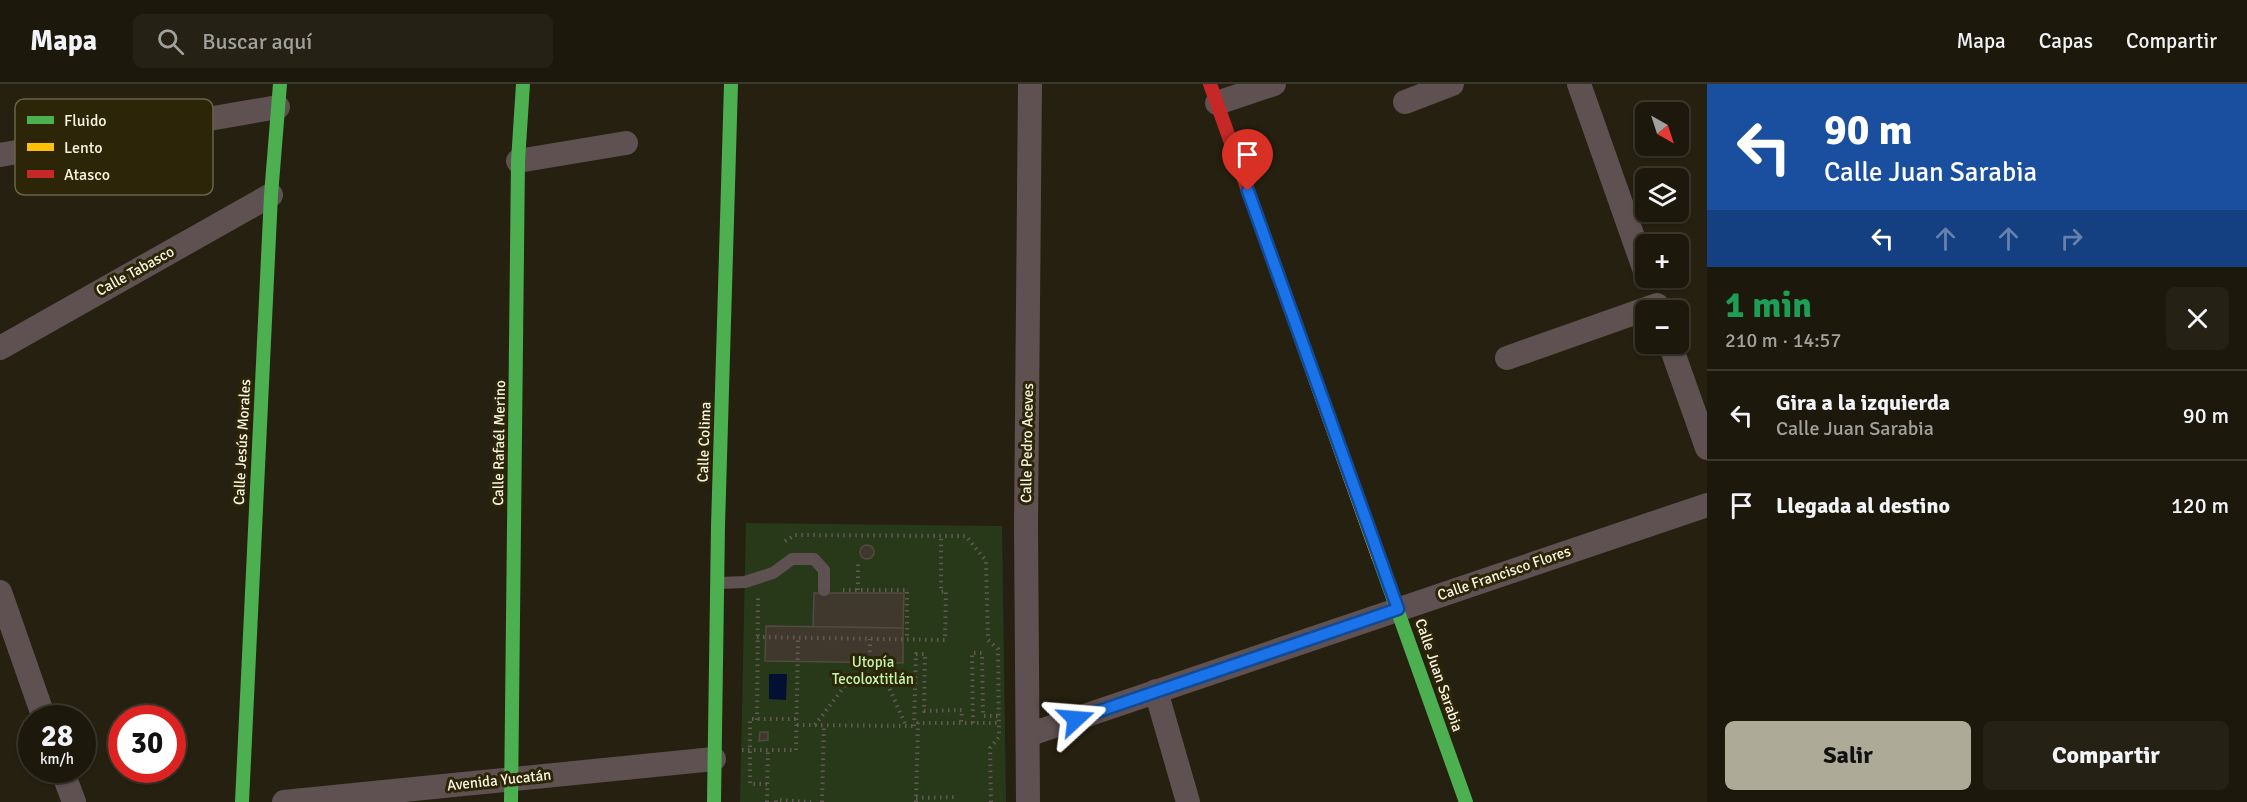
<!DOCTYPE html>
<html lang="es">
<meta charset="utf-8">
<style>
body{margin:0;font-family:Signika,sans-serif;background:#252114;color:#f1f3f6;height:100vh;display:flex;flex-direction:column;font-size:22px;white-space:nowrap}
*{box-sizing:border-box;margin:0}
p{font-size:20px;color:#a0a09d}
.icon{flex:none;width:33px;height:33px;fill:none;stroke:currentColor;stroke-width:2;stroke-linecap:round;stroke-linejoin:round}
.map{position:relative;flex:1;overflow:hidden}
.sheet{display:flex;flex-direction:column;background:#1c180b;width:540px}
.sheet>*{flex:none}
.top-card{background:#1a4fa0;color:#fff;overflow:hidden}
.needle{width:39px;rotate:141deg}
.controls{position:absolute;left:1635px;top:18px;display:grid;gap:12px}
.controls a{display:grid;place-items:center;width:54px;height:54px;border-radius:9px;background:#1c180b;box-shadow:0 2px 4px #0004,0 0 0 2px #3a372c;font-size:30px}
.speed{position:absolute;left:18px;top:621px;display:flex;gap:12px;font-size:30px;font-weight:700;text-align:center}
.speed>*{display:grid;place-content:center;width:78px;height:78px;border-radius:50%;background:#1c180b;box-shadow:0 2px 4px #0004,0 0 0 2px #3a372c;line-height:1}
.speed small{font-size:15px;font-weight:400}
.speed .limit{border:9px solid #d22;background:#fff;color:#111}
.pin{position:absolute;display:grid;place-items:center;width:51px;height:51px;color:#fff;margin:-62px -26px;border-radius:50% 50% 50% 0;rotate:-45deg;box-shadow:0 0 6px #0007}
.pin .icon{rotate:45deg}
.me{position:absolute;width:66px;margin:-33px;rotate:71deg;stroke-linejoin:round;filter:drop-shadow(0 0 4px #0008)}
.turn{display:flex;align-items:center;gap:21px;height:126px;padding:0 18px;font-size:27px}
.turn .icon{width:78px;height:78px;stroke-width:2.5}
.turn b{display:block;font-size:42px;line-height:51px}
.lanes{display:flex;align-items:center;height:57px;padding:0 18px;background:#0003;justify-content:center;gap:30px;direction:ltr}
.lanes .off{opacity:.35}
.round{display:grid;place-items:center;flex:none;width:63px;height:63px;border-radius:9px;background:#252114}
.head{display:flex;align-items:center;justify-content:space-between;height:102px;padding:0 18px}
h1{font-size:36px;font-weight:700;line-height:45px;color:#1e9e55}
.primary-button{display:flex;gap:12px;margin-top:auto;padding:12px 18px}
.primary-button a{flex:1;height:69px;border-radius:9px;background:#aeaa98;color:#111;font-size:24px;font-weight:700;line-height:69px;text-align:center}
.primary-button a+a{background:#252114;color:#f1f3f6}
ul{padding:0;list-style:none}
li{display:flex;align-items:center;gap:18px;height:90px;padding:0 18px;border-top:2px solid #3a372c}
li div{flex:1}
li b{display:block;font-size:22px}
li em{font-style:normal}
header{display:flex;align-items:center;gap:36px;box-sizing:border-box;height:84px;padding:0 30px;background:#1c180b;border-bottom:2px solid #3a372c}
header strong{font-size:28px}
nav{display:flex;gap:33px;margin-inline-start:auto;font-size:21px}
.search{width:420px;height:54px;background:#252114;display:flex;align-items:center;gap:15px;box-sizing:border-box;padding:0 21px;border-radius:9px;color:#a0a09d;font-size:22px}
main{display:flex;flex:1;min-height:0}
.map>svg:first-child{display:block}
.green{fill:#28391a}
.water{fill:#041032}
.building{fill:#40382d;stroke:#524b3f;stroke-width:1.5}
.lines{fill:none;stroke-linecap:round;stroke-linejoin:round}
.path{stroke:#625954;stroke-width:4;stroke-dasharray:1.5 4.5;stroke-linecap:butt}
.lane{stroke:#5f5152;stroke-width:12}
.street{stroke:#5f5152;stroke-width:24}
.fast{stroke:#4caf50;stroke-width:14}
.slow{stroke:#ffc107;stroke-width:14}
.jam{stroke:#c62828;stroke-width:14}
.route-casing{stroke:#114b97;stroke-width:15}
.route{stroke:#1a73e8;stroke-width:10}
.labels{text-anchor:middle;stroke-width:6;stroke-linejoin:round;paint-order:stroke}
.street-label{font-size:15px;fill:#f8f4e2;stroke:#2d2507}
.park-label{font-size:15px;fill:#c3f4a9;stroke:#2d2507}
.key{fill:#2d2507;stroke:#6a6349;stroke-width:1.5}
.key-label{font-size:16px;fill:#f8f4e2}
</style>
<header>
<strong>Mapa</strong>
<div class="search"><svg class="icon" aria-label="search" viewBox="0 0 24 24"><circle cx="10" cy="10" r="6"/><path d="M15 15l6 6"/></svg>Buscar aquí</div>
<nav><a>Mapa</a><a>Capas</a><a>Compartir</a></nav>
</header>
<main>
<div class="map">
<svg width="1707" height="718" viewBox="0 0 1707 718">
<rect width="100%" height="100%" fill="#25200f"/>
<polygon class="green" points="746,439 1002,442 1006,718 740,718"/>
<polygon class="water" points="769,590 787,590 786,616 769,615"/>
<g class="building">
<circle cx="867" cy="468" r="7"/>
<polygon points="814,509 904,509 903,544 813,543"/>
<polygon points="766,542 903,544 903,579 765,577"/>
<polygon points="760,648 768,648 768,656 759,657"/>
</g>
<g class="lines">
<g class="path">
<polyline points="785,457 795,451 966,452 986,477 988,556 998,565 999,653 990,664 991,718"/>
<polyline points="843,506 907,506 907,555"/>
<polyline points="858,506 858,476"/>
<polyline points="757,553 945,556 946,507 941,508 941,452"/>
<polyline points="869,592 870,555"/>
<polyline points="757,636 758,511"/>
<polyline points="973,639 972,569 982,569 983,632 999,632"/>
<polyline points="797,641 914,642"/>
<polyline points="815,641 853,591 884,592 906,642"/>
<polyline points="914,642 916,570 925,570 924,627 962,626 961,639"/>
<polyline points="742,666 796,666 798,554"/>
<polyline points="767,700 750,700 750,635 796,635"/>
<polyline points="916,714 955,713"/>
<polyline points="767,718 768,666"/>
<polyline points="776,718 776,716 811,718"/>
<polyline points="822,718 824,641"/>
<polyline points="916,718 918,639 1000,639"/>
</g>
<polyline class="lane" points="719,499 745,498 773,489 792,475 814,475 824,486 824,506"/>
<g class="street">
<polyline points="1579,0 1646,190"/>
<polyline points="1405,18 1452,0"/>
<polyline points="1217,19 1274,0"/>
<polyline points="0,71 278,23"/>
<polyline points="518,77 626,59"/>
<polyline points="1670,260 1707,364"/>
<polyline points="0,264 271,111"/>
<polyline points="1507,274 1657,221"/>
<polyline points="0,508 44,634"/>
<polyline points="1156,607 1188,718"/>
<polyline points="1028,651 1707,421"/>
<polyline points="62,686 74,718"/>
<polyline points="284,718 714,675"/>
<polyline points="1028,718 1026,441 1030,0"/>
</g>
<g class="fast">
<polyline points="1378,472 1466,718"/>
<polyline points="242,718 271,111 280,0"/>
<polyline points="511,718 518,77 523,0"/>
<polyline points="714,718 718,442 731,0"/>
</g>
<polyline class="slow" points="1302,258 1378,472"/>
<polyline class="jam" points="1210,0 1302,258"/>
</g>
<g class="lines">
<defs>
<polyline id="route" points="1076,635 1398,525 1248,107"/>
</defs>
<use href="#route" class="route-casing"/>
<use href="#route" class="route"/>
</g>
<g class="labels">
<g class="street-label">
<text transform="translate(135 187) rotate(-29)" y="5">Calle Tabasco</text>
<text transform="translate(242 358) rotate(-87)" y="5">Calle Jesús Morales</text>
<text transform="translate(704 358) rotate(-88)" y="5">Calle Colima</text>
<text transform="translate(499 359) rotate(-89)" y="5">Calle Rafaél Merino</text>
<text transform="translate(1027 359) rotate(-89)" y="5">Calle Pedro Aceves</text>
<text transform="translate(1504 489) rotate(-19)" y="5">Calle Francisco Flores</text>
<text transform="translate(1439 591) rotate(71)" y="5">Calle Juan Sarabia</text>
<text transform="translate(499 696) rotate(-6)" y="5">Avenida Yucatán</text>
</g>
<g class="park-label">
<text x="873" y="583">Utopía<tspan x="873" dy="17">Tecoloxtitlán</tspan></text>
</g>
</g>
<rect x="15" y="15" width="198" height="96" rx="9" class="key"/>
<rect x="27" y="32" width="27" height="8" fill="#4caf50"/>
<rect x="27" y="59" width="27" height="8" fill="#ffc107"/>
<rect x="27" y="86" width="27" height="8" fill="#c62828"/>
<g class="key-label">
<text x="64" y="42">Fluido</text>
<text x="64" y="69">Lento</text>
<text x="64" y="96">Atasco</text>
</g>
</svg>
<div class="controls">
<a><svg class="needle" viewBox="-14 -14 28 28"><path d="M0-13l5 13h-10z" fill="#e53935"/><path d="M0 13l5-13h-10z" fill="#a0a09d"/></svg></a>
<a><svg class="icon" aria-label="layers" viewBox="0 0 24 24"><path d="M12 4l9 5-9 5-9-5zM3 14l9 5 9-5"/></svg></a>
<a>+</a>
<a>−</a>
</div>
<div class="speed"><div>28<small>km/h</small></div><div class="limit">30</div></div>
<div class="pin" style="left:1248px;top:107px;background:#d93025"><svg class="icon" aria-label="arrive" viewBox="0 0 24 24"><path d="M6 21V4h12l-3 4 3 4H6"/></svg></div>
<svg class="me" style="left:1076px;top:635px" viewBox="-20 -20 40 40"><path d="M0-17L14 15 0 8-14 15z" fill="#1a73e8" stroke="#fff" stroke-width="4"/></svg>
</div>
<section class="sheet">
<div class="top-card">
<div class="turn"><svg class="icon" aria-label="left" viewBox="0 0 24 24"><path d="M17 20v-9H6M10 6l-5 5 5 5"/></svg><div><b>90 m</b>Calle Juan Sarabia</div></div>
<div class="lanes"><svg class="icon" aria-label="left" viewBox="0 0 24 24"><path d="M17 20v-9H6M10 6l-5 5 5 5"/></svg><svg class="icon off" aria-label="ahead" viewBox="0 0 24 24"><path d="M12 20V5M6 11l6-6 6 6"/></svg><svg class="icon off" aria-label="ahead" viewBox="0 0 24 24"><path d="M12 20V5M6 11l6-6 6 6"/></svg><svg class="icon off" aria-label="right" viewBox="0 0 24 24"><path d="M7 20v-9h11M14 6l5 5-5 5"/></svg></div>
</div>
<div class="head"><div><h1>1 min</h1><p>210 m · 14:57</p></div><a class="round"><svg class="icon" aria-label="close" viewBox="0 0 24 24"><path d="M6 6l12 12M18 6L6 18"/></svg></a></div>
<ul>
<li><svg class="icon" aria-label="left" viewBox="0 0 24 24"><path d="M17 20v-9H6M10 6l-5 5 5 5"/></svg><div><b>Gira a la izquierda</b><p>Calle Juan Sarabia</p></div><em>90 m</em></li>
<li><svg class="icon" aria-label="arrive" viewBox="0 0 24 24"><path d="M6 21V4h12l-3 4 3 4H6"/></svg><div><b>Llegada al destino</b></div><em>120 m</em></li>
</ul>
<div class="primary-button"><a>Salir</a><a>Compartir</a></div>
</section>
</main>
